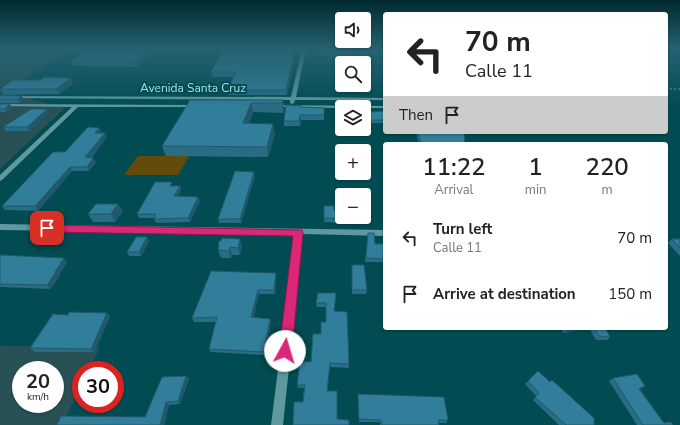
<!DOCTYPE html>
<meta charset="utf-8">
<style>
body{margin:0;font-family:"Nunito Sans",sans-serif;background:#f2f2f2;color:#222;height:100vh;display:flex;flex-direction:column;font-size:15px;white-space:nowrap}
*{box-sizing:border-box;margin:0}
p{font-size:13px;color:#767676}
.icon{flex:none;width:22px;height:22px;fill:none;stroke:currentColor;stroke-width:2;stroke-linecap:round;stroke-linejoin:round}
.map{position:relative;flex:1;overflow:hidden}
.panel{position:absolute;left:383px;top:142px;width:285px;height:188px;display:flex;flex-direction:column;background:#fff;border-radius:4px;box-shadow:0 1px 3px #0004}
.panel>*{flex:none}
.hud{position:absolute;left:383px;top:12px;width:285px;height:122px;border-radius:4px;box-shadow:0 1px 3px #0004;background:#fff;color:#222;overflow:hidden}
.tools{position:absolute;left:335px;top:12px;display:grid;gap:8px}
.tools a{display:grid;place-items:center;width:36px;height:36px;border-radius:4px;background:#fff;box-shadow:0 1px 3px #0004;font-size:20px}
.speed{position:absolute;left:12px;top:361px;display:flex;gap:8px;font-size:20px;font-weight:700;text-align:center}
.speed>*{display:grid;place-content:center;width:52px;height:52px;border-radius:50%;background:#fff;box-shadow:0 1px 3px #0004;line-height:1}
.speed small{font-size:10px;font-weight:400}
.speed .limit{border:6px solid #d22;background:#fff;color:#111}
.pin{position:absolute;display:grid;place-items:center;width:34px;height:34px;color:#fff;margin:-17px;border-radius:8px;box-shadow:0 2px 6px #0006}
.me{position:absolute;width:44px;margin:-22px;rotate:6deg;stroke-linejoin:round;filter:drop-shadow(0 0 3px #0008)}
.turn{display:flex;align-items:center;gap:14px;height:84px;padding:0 16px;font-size:18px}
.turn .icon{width:52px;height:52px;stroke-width:2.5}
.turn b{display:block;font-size:28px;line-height:34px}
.then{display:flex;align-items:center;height:38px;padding:0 16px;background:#0003;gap:8px;font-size:15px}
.eta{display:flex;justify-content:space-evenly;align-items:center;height:68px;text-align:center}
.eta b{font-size:24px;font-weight:600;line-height:28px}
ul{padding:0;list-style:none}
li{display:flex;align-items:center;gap:12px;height:56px;padding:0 16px}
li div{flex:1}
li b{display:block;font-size:15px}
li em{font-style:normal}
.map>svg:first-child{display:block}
.built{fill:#275155;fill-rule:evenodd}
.green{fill:#654b0a}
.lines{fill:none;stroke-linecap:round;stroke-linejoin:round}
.path{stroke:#4a8c92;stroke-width:1.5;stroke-dasharray:2 2;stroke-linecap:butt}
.minor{fill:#5f999f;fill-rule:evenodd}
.wall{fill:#296c84}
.shaded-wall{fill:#22586c}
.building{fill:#307e9a;stroke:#22586c}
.route{fill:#db2777;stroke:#8e194d}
.labels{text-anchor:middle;stroke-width:4;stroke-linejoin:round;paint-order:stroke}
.far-street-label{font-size:12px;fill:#abdfe5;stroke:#004c52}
</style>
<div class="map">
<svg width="680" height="425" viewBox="0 0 680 425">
<rect width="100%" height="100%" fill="#004c52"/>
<g class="built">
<polygon points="0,49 67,49 6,93 65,108 0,169"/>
<path d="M 0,346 L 100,347 L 89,370 L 81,370 L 81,386 L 62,425 L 0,425 ZM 21,370 L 55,370 L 55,404 L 21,404 Z"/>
</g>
<polygon class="green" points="138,156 189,156 178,175 124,175"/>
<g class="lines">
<polyline class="path" points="666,89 680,89"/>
<g class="minor">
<polygon points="302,49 306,49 296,97 385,98 385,100 295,100 294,103 292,104 290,103 290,100 0,98 0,96 291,97"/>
<polygon points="0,104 196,105 198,106 196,107 78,107 2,180 0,181 0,175 72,107 0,106"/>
<polygon points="272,105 385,106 385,108 364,108 364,107 342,107 342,108 274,107 272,106"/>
<polygon points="0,224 385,230 385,236 303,234 283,425 271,425 295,234 0,230"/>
</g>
</g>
<g class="wall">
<polygon points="88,49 154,49 137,67 73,66 71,62"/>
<polygon points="157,49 183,49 180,52 158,52"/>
<polygon points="295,49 295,53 287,95 229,95 228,90 234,77 212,77 211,72"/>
<polygon points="313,49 385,49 385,55 316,56 316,54 313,54"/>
<polygon points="71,78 73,83 59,94 4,95 0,89 40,80"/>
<polygon points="0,96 24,100 20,103 0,103"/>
<polygon points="190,100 283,100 284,109 283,113 253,112 249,123 275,134 268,157 166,156 162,146"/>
<polygon points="0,104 13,108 6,112 0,112"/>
<polygon points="324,108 324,120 301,120 300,126 284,126 284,121"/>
<polygon points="385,111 385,123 370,123 369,115 369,112"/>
<polygon points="49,112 29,131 6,131 3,127"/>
<polygon points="99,128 101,132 100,133 107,137 91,158 96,162 89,171 72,171 38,211 5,210 2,206 65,152"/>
<polygon points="416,132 464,132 465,144 419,144"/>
<polygon points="254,172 255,176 241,223 219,223 218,219"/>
<polygon points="174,186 180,186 181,190 178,196 200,201 190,222 156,223 154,219 155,218 139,218 137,214"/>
<polygon points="324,206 334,210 347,217 347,223 324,222"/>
<polygon points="123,211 115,222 93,222 88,214"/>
<polygon points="368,233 375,244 385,244 385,262 365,262"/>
<polygon points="147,237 149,241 141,256 129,256 127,252"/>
<polygon points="672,239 680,239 680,256 668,243"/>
<polygon points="219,241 242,246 240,255 232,255 231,258 221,258 218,250"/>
<polygon points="0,255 67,262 59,275 60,276 50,289 0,287"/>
<polygon points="352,265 367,290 366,294 352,294"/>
<polygon points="276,273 276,277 275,294 259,294 253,317 271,322 265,355 211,352 209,349 216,322 194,322 192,318"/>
<polygon points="336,297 334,311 349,364 349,368 330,367 327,391 337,419 349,425 303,402 304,388 298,388 297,385 311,362 321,334 326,322 326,307 317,307 316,303"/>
<polygon points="107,313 110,317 94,352 35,352 30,348 68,315"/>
<polygon points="560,328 587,328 564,333"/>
<polygon points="589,328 605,328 610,337 607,340 596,340"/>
<polygon points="186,376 189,379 180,404 169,405 164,425 57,425 145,417"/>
<polygon points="613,378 640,389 664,423 673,425 637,425 609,381"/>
<polygon points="528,381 594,425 559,425 533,400 536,396 525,384"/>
<polygon points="358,394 448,420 446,423 439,423 439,425 380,425 380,422 359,422"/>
</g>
<g class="shaded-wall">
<polygon points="148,49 154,49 137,67 135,62"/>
<polygon points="180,49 183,49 180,52"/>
<polygon points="295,49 295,53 287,95 286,90"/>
<polygon points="71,78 73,83 59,94 56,89"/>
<polygon points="22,96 24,100 20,103 17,99"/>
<polygon points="283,100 284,109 283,113 282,103"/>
<polygon points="251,103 253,112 245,133 243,123"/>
<polygon points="10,104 13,108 6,112 4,109"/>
<polygon points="47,109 49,112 29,131 27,127"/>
<polygon points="300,115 301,120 300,126 299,121"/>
<polygon points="273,124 275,134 268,157 267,147"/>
<polygon points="99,128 101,132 97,137 95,133"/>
<polygon points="105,133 107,137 87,161 85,157"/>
<polygon points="93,158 96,162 89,171 87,167"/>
<polygon points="70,167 72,171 38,211 35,206"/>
<polygon points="254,172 255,176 241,223 240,219"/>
<polygon points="180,186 181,190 176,200 174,196"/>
<polygon points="198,197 200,201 190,222 188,218"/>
<polygon points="118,204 123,211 115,222 111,214"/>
<polygon points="147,237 149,241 141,256 139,252"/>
<polygon points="240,239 242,246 240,255 238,248"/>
<polygon points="230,247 232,255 231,258 229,251"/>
<polygon points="64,258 67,262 59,275 60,276 50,289 47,285"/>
<polygon points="276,273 276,277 275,294 274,290"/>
<polygon points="258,290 259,294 253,321 251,317"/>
<polygon points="107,313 110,317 94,352 91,349"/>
<polygon points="270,319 271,322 265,355 264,352"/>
<polygon points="574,328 587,328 564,333 567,330"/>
<polygon points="330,363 330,367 327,394 327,391"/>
<polygon points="186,376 189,379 180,404 178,401"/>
<polygon points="166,402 169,405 164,425 160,425"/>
</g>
<g class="building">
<polygon points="88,49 148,49 135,62 71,62"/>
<polygon points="224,49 295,49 286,90 228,90 236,72 211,72"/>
<polygon points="313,49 385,49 385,52 316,52 316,51 313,51"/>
<polygon points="45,77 71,78 56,89 0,89 13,80 40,80"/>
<polygon points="0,96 22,96 17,99 0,99"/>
<polygon points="190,100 283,100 282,103 251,103 243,123 273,124 267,147 162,146"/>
<polygon points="0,104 10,104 4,109 0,109"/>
<polygon points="286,105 302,106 301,107 324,108 324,115 300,115 299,121 284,121"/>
<polygon points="31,109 47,109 27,127 3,127"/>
<polygon points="385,111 385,120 370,120 369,112"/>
<polygon points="88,127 99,128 95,133 105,133 85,157 93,158 87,167 70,167 35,206 2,206 53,152 65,152"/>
<polygon points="418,132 464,132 465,144 421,144"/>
<polygon points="235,171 254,172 240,219 218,219"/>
<polygon points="155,182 172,182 170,186 180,186 174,196 198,197 188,218 154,219 156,214 137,214"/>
<polygon points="96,204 118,204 111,214 88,214"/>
<polygon points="324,206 334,206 334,210 342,210 342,217 347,217 347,219 324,218"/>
<polygon points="368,233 374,233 375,244 385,244 385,259 366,258"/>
<polygon points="136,237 147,237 139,252 127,252"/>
<polygon points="222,238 240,239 238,248 230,247 229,251 218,250 219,241 221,241"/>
<polygon points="672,239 680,239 680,248"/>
<polygon points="0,255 64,258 55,272 56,272 47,285 0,284"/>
<polygon points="352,265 364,265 367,290 352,290"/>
<polygon points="211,271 276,273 274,290 258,290 251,317 270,319 264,352 209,349 217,317 192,318"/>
<polygon points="318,293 336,293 334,311 347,312 349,364 330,363 327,391 337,391 337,419 349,420 349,425 293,425 294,402 303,402 305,385 297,385 300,361 311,362 313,334 321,334 321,322 326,322 326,303 316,303"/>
<polygon points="69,312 107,313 91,349 30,348 53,314 68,315"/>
<polygon points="565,328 574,328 567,330"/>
<polygon points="594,328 605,328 610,337 599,336"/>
<polygon points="538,371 550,382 552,380 594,418 594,425 566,425 535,397 539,393 528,381"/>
<polygon points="637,374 645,386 639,389 664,423 671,422 673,425 643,425 613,378"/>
<polygon points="186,376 178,401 166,402 160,425 57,425 61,416 145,417 162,377"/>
<polygon points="358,394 444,397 448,420 438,420 439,425 382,425 381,420 359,419"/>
</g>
<linearGradient id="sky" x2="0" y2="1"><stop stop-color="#002a2d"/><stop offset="0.45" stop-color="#266171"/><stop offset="1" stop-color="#266171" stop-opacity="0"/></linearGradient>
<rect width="680" height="108" fill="url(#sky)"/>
<polygon class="route" points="47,225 302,230 303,233 292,351 290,355 285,357 281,355 279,351 293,236 47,232 42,228"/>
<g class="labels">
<g class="far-street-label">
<text x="193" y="92">Avenida Santa Cruz</text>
</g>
</g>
</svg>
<div class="tools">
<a><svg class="icon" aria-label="sound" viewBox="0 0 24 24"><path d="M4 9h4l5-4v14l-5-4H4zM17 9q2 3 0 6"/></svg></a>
<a><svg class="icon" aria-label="search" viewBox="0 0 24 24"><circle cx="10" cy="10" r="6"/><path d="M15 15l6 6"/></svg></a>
<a><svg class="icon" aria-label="layers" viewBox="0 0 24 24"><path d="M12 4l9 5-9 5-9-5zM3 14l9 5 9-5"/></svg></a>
<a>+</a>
<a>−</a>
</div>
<div class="speed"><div>20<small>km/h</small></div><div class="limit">30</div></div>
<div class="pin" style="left:47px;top:228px;background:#d93025"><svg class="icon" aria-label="arrive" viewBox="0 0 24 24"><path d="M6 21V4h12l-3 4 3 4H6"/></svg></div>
<svg class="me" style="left:285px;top:351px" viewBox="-20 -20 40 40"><circle r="19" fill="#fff"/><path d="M0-13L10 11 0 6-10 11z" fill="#db2777"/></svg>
<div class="hud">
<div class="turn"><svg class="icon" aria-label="left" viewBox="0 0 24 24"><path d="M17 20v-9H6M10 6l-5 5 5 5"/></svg><div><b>70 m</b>Calle 11</div></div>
<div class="then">Then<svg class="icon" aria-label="arrive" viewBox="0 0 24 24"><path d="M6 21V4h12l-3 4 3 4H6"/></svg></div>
</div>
<section class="panel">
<div class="eta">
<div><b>11:22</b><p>Arrival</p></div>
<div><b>1</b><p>min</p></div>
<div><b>220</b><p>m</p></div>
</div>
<ul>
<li><svg class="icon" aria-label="left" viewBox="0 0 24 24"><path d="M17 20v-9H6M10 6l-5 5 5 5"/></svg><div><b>Turn left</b><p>Calle 11</p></div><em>70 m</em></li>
<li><svg class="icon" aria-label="arrive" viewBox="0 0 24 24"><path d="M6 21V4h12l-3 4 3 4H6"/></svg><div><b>Arrive at destination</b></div><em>150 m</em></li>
</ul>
</section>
</div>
